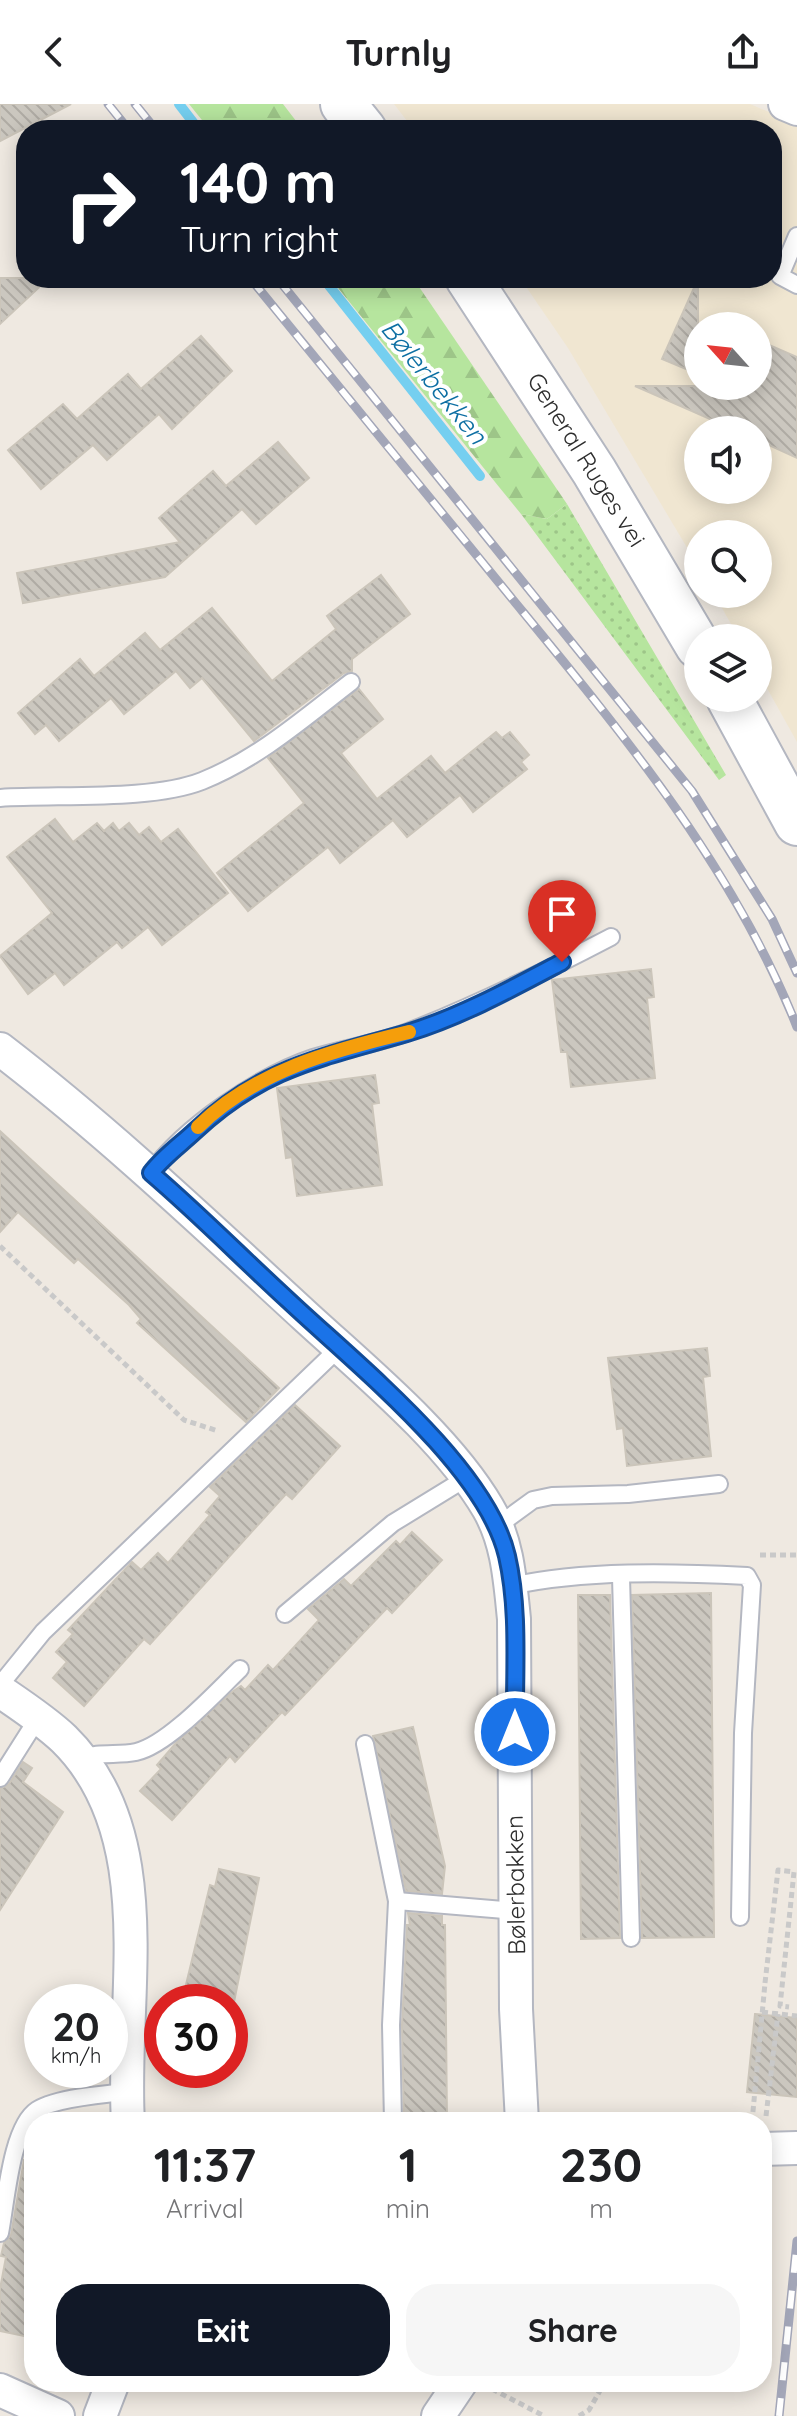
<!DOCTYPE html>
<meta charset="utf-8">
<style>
body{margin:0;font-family:Quicksand,sans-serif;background:#f6f6f6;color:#202124;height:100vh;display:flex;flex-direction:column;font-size:30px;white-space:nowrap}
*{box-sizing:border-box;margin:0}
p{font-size:26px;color:#757577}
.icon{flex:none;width:44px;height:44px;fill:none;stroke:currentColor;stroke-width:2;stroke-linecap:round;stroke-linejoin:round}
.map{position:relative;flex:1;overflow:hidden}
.side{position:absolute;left:24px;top:2008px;width:748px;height:280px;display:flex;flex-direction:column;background:#fff;border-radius:32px;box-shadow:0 4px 20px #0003}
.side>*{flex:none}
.hud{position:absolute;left:16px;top:16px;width:766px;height:168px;border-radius:32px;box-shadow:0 4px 20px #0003;background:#111827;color:#fff;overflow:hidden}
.needle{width:52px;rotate:297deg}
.fabs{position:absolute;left:684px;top:208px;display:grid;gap:16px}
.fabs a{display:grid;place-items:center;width:88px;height:88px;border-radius:50%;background:#fff;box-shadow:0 4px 20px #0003;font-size:40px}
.speed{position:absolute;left:24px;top:1880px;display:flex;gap:16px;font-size:40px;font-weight:700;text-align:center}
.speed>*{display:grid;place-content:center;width:104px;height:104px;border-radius:50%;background:#fff;box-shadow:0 4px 20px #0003;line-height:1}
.speed small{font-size:20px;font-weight:400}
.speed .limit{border:12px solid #d22;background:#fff;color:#111}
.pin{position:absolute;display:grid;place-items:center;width:68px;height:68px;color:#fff;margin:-82px -34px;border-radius:50% 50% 50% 0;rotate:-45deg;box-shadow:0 0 8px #0007}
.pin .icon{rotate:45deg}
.me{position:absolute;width:88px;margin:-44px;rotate:0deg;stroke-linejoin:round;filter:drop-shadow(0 0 6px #0008)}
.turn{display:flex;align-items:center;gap:28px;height:168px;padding:0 32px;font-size:36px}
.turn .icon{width:104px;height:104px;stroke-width:2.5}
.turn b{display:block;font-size:56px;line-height:68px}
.eta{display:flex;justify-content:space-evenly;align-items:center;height:136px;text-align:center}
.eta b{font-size:48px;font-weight:700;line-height:56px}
.button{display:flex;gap:16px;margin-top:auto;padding:16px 32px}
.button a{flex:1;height:92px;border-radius:32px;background:#111827;color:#fff;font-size:32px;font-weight:700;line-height:92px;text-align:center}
.button a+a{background:#f6f6f6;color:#202124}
header{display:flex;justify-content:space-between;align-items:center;height:104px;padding:0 32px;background:#fff;font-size:36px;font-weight:700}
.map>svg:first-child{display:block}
.education{fill:#f0e6d1;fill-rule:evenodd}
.grass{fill:url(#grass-dots)}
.forest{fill:url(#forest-firs)}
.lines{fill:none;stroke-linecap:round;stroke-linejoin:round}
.stream{stroke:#75cff0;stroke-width:10}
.building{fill:url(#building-back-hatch);stroke:#cbc5ba;stroke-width:2}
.service-casing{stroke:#b4b7c1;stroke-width:20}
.minor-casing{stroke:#b4b7c1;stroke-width:36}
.secondary-casing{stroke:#b4b7c1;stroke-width:48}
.path{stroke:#c9c9c9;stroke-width:5;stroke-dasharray:6 4;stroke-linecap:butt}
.service{stroke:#fff;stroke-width:16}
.minor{stroke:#fff;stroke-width:32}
.secondary{stroke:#fff;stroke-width:44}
.rail-casing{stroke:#a3a6b8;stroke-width:9}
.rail{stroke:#fff;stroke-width:6;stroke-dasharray:18;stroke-linecap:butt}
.path-bridge{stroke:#c9c9c9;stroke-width:5;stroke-dasharray:6 4;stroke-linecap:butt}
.route-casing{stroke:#114b97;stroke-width:20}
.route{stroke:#1a73e8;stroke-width:14}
.slow{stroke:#f59e0b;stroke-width:14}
.labels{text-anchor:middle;stroke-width:8;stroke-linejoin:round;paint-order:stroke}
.street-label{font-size:24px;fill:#2e2e2e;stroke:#fff}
.water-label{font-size:26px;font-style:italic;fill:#0d6fa3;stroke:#fff}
</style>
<header><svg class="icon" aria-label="back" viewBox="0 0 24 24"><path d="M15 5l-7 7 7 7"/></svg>Turnly<svg class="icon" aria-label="share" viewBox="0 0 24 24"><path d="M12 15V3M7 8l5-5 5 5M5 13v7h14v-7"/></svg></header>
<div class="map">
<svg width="797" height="2312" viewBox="0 0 797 2312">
<defs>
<pattern id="grass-dots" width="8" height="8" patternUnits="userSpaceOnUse" patternTransform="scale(2)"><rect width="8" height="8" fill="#b6e59e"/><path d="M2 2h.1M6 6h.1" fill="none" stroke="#9dc588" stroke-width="1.8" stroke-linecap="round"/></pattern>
<pattern id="forest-firs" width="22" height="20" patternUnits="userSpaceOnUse" patternTransform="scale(2)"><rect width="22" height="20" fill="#b6e59e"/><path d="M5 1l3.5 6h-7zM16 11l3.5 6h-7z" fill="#9dc588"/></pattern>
<pattern id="building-back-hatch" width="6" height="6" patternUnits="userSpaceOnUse" patternTransform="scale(2)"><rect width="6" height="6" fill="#cbc7bf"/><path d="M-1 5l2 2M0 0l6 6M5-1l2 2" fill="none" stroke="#afaba4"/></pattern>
</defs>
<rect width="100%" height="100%" fill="#efe9e1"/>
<path class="education" d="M 394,0 L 750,0 L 797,20 L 797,638 L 758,568 L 758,534 L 739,534 L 714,490 L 758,490 L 758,430 L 698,430 L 698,462 L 568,244 L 520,174 L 772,174 L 772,26 L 414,26 ZM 698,222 L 758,222 L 758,282 L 698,282 ZM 698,326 L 758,326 L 758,386 L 698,386 Z"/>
<polygon class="grass" points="567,400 726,671 719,676 521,410 547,415"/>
<g class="forest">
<polygon points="189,0 283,0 303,26 210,26"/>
<polygon points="330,174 413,174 567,400 547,415 521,410"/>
</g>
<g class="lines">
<g class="stream">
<polyline points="179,0 199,26"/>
<polyline points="323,174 480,372"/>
</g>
</g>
<g class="building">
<polygon points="0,0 71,0 0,37"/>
<polygon points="0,174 49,174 0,220"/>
<polygon points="698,175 698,270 662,255"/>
<polygon points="201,232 232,267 172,325 159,310 107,356 93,341 41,385 8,346 63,300 77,315 128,270 141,285"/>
<polygon points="758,236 797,253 797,354 758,336 758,326 735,326 635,282 758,282"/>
<polygon points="278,338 309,374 256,420 242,405 165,473 23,499 17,469 180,438 159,414 213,367 226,382"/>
<polygon points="381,471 410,510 352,555 352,567 344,569 254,637 202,574 190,584 176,567 124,610 111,594 59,637 46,621 35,630 18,609 80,555 94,572 145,529 160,546 212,504 272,577 336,525 327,512"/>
<polygon points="359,585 383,615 341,649 377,695 431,652 445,669 496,628 502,634 510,628 529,651 521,658 527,665 473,708 460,691 407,733 393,716 340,759 328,743 248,807 217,769 304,699 268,654"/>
<polygon points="55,715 73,738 97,719 104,727 113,719 119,727 129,719 139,731 149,723 161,738 178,725 228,789 162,841 148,823 122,844 117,838 64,881 55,869 28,890 0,852 52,809 7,753"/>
<polygon points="651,865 654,893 647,894 655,974 571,983 567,948 561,948 552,876"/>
<polygon points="375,971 379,999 372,1000 382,1081 297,1092 292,1053 286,1054 277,984"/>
<polygon points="0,1027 279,1284 246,1318 137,1219 141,1215 129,1201 78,1155 74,1159 18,1108 0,1128"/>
<polygon points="707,1244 710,1272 703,1273 711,1352 627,1362 623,1324 617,1325 608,1254"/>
<polygon points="295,1301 340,1342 292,1395 286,1390 150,1540 144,1535 84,1602 53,1574 67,1558 56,1548 73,1530 68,1526 132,1458 141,1466 158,1449 168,1459 210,1411 206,1408 220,1392 210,1383"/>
<polygon points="412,1428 442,1456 392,1509 387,1504 285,1611 282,1608 235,1658 230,1652 172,1716 140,1687 161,1665 157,1661 176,1639 232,1588 241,1582 245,1586 268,1561 273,1566 319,1516 308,1505 344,1475 351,1482 396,1437 400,1441"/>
<polygon points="711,1489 714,1833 642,1834 632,1491"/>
<polygon points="578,1491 610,1491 620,1834 581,1835"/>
<polygon points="413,1623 445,1762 442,1790 406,1787 373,1632"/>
<polygon points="23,1658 32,1664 23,1678 63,1708 0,1806 0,1685 9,1680"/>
<polygon points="219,1765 259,1774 234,1898 191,1898 193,1891 184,1889 210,1781 215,1783"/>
<polygon points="408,1809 442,1812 442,1821 445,1821 447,2018 404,2018 402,1921 407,1821 410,1821"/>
<polygon points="755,1910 797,1914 797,1993 747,1988"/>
<polygon points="24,2056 34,2057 34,2234 0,2227 0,2185 6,2153 1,2152 4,2139 11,2131"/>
</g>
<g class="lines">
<defs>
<g id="service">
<polyline points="797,132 780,172 797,181"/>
<path d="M 0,694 C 58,690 151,697 202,677 C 259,654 303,615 351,578"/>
<path d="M 151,1069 C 184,1023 259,972 313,954 C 345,944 382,939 413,926 C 481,899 546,867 611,833"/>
<polyline points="496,1423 533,1396 552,1392 628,1390 719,1380"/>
<polyline points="621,1473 631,1834"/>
<path d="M 511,1482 C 584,1466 672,1468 747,1472 L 752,1481 L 743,1629 L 740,1813"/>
<polyline points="285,1510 393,1419 468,1373"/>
<polyline points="0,1581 43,1528 339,1244"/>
<polyline points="365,1640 397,1797 391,1921 393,2018"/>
<path d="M 80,1655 C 100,1647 116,1652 136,1648 C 168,1641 217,1587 240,1565"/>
<polyline points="0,1674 38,1614"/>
<polyline points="397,1797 517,1807"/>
<path d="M 0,2129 C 6,2099 11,2023 37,2006 C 56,1994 105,1990 128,1988"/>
</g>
<g id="minor">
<polyline points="785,0 797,5"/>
<path d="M 0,945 C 108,1028 205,1120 305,1212 C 365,1267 447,1334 488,1404 C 508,1438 510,1477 514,1515 L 516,1905 L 522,2018"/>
<path d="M 0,1587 C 22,1602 45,1617 64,1635 C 163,1732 120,1895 128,2018"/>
<polyline points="762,2045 797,2044"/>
<polyline points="0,2286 58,2312"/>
<polyline points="100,2312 113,2278"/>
<polyline points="438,2312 461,2278"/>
</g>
<g id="secondary">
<polyline points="343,0 364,26"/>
<polyline points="468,174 594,367 698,542"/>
<polyline points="729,594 797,719"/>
</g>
</defs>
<use href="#service" class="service-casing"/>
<use href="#minor" class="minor-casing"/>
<use href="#secondary" class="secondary-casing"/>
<g class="path">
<polyline points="0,1142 184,1316 218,1327"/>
<polyline points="760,1451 797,1451"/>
<polyline points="765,1879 778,1766 794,1768 780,1902 789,1903"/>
<polyline points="762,1908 797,1912"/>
<polyline points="766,2012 778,1910"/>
<polyline points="732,2018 745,2015"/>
<polyline points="492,2285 544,2312"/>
<polyline points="579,2312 589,2306 605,2278"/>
</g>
<use href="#service" class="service"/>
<use href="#minor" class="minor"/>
<use href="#secondary" class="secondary"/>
<defs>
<g id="rail">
<polyline points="108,0 129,26"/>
<polyline points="135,0 156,26"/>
<path d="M 250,174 C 338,282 426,389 514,497 C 623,630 733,762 797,923"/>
<polyline points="277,174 692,687 772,815 797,869"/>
<polyline points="779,2312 797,2137"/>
</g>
</defs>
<use href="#rail" class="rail-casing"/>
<use href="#rail" class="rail"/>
<polyline class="path-bridge" points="752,2018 765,1879"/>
</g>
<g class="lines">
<defs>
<path id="route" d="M 515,1628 C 514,1571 520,1508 507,1452 C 486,1363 356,1260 289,1197 C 243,1155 199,1110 151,1069 C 163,1053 180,1041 195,1027 C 263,963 322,954 407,929 C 460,913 513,884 562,858"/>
</defs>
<use href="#route" class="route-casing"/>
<use href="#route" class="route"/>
<path class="slow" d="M 198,1023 C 255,967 333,946 409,928"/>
</g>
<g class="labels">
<g class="street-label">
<text transform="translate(586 356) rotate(58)" y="8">General Ruges vei</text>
<text transform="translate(516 1781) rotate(-91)" y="8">Bølerbakken</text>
</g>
<g class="water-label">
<text transform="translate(434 278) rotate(51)" y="9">Bølerbekken</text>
</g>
</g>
</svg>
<div class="fabs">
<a><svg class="needle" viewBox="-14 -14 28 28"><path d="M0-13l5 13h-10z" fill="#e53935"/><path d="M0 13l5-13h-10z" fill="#757577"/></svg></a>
<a><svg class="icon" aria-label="sound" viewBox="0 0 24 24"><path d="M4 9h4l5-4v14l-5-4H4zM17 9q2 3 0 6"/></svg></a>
<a><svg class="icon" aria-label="search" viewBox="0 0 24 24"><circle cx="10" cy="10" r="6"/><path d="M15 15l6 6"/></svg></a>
<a><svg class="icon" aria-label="layers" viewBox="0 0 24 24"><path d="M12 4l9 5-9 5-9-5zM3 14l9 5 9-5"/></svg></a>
</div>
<div class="speed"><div>20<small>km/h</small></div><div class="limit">30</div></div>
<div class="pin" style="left:562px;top:858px;background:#d93025"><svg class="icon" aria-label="arrive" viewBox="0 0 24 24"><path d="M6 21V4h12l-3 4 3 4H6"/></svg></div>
<svg class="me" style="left:515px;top:1628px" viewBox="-20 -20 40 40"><circle r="17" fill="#1a73e8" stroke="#fff" stroke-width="3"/><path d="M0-11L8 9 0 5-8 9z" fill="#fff"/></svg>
<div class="hud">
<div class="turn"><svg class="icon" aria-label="right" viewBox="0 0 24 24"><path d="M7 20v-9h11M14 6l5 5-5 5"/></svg><div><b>140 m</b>Turn right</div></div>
</div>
<section class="side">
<div class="eta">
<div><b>11:37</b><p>Arrival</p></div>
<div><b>1</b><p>min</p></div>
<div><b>230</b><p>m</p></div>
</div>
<div class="button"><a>Exit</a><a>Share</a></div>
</section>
</div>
